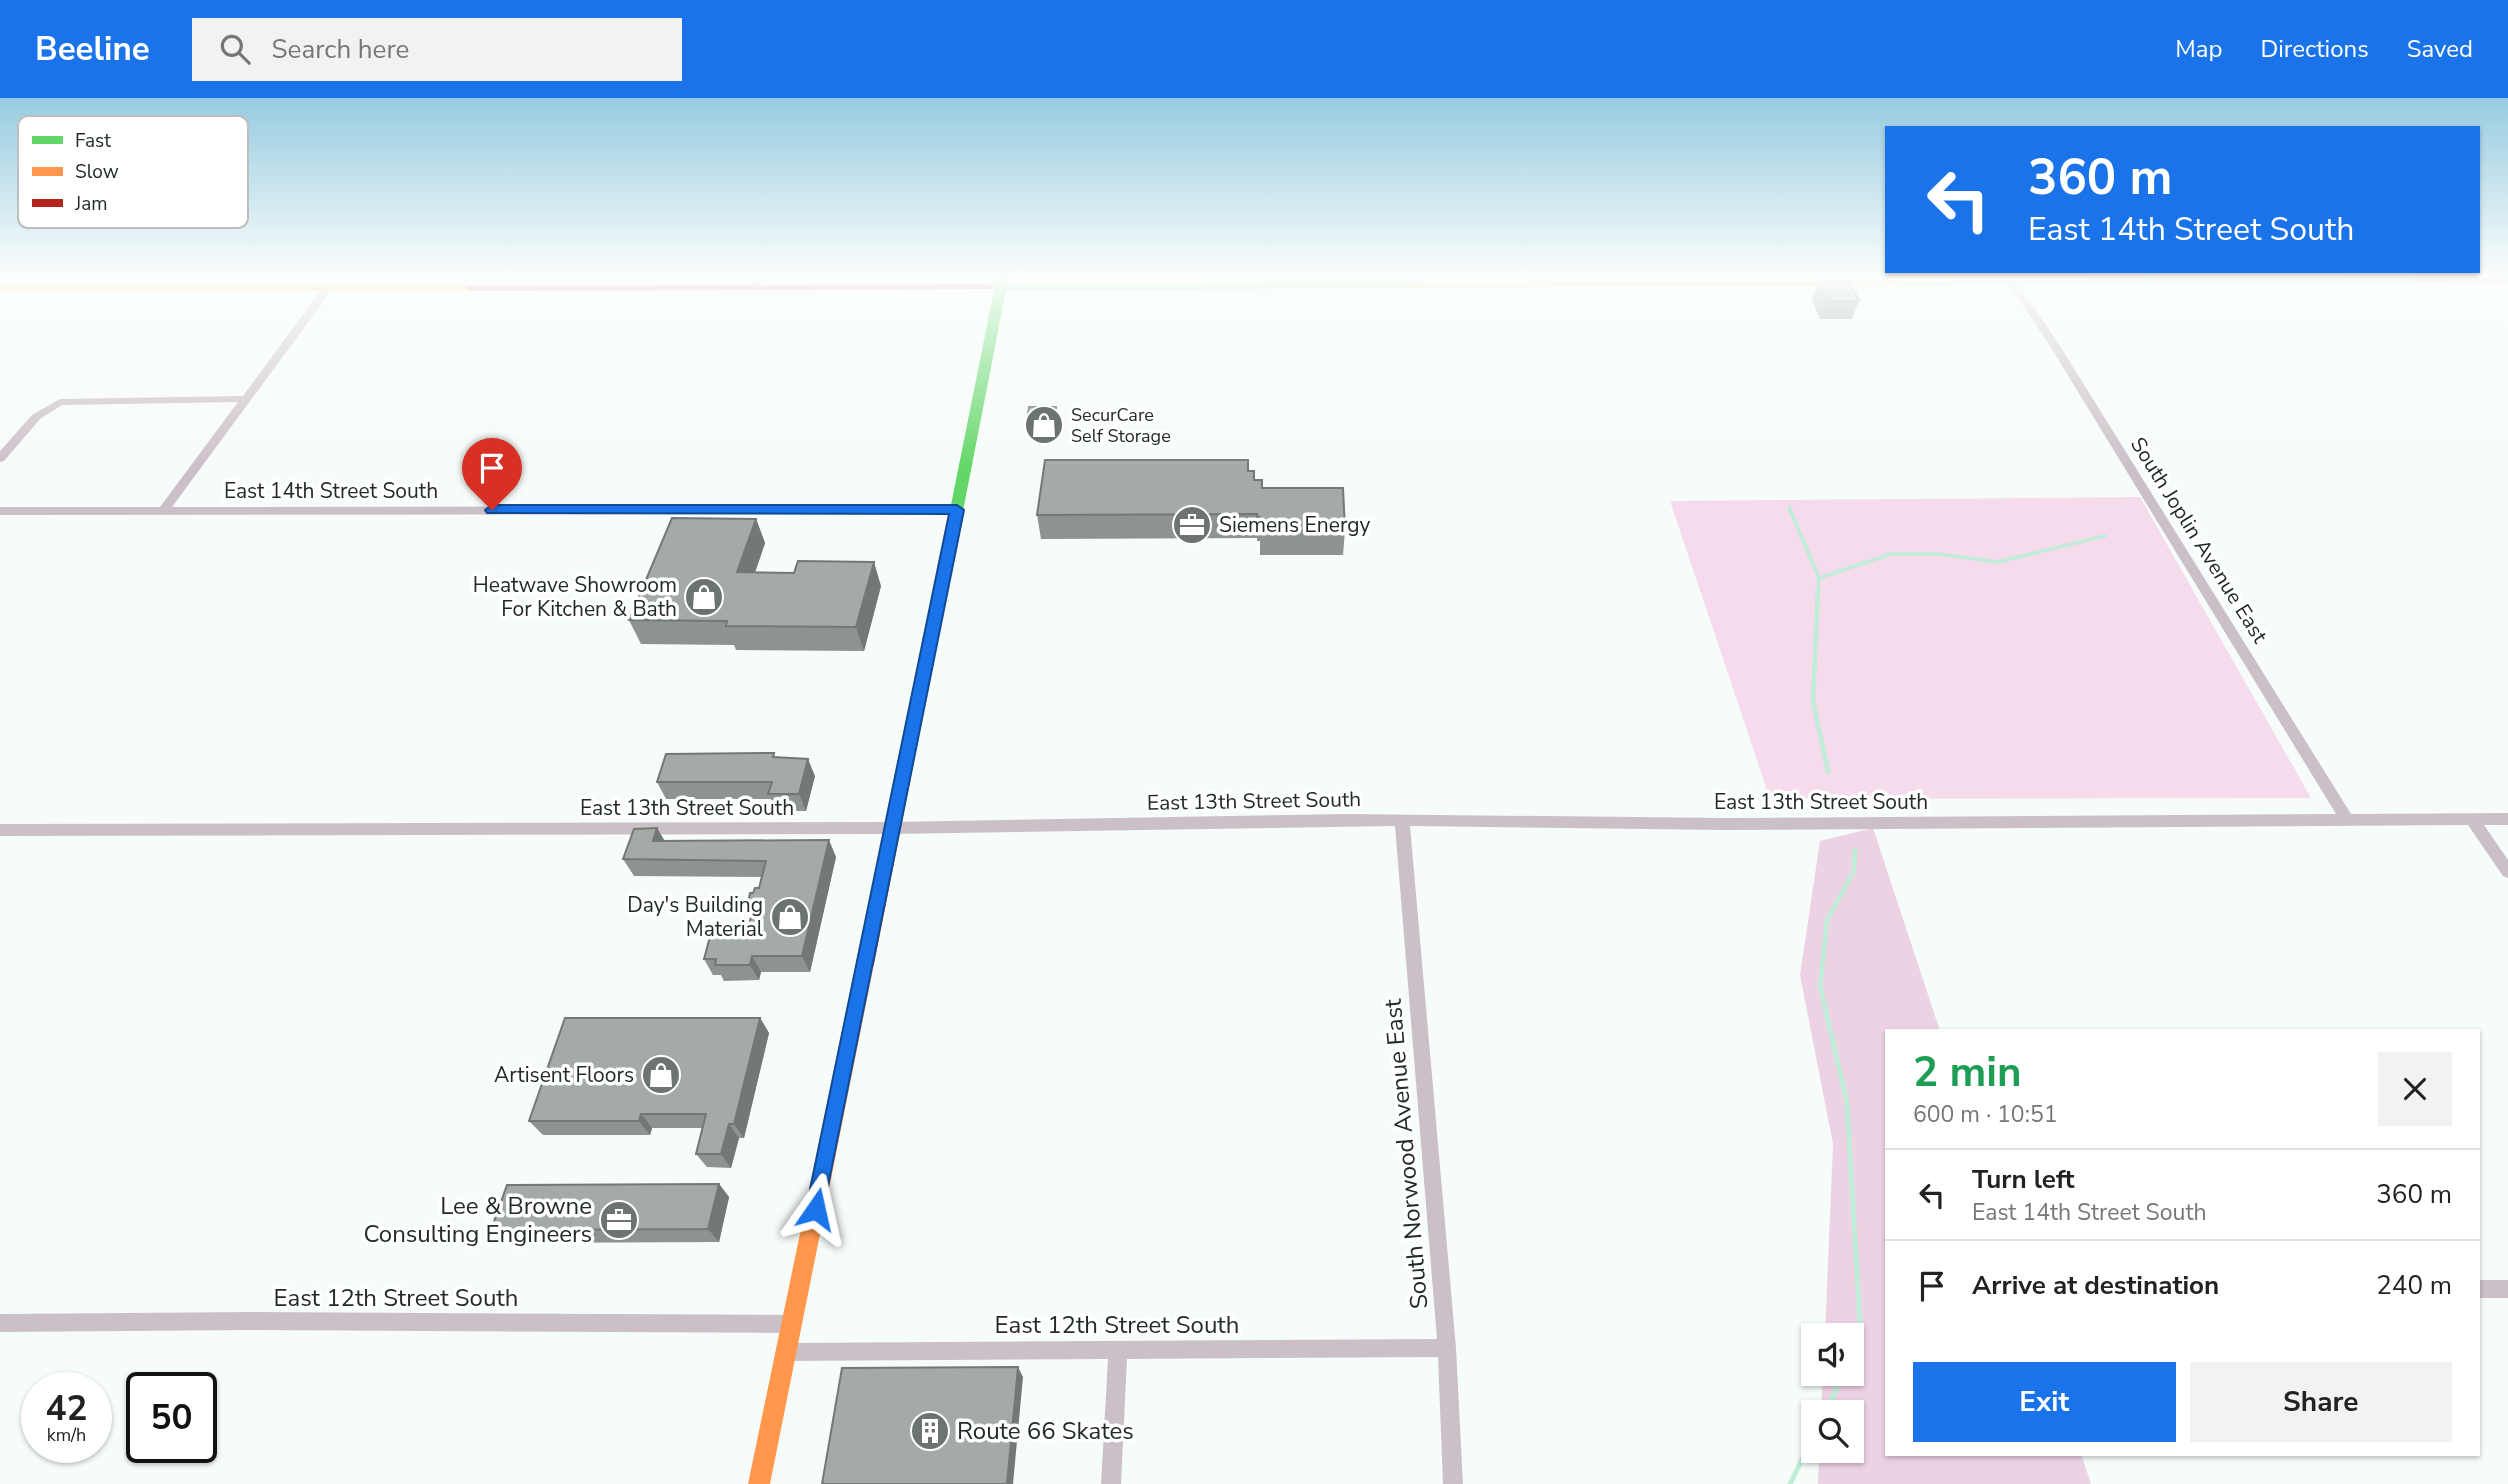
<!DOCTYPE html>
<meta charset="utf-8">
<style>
body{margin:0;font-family:"Nunito Sans",sans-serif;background:#f2f2f2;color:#222;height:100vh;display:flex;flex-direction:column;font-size:26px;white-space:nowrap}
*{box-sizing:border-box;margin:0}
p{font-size:23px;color:#767676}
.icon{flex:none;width:38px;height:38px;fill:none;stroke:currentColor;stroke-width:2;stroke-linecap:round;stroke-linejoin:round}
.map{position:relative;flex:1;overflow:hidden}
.details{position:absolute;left:1885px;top:931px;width:595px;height:427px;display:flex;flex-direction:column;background:#fff;border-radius:0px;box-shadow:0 2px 5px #0004}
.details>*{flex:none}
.banner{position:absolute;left:1885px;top:28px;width:595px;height:147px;border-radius:0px;box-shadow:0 2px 5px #0004;background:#1a73e8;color:#fff;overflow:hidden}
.tools{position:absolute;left:1801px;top:1225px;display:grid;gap:14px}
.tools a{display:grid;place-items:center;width:63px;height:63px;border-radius:0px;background:#fff;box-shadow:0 2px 5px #0004;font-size:35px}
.speed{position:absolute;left:21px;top:1274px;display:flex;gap:14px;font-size:35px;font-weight:700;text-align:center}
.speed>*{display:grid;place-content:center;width:91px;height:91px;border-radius:50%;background:#fff;box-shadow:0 2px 5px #0004;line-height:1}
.speed small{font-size:18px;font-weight:400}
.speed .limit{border:4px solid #111;border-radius:10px;background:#fff;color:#111}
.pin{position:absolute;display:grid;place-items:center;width:60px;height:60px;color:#fff;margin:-72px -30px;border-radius:50% 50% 50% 0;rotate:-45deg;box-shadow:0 0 7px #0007}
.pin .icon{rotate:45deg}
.me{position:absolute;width:77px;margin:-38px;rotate:11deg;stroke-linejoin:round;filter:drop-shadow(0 0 5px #0008)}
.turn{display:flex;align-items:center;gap:24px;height:147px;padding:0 28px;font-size:32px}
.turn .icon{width:91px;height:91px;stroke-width:2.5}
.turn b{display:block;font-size:49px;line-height:60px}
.round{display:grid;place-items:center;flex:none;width:74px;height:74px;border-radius:0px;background:#f2f2f2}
.head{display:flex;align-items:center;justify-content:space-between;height:119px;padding:0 28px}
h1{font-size:42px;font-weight:700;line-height:52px;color:#1e9e55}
.primary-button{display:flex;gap:14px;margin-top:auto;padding:14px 28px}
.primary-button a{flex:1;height:80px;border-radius:0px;background:#1a73e8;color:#fff;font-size:28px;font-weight:700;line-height:80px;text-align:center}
.primary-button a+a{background:#f2f2f2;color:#222}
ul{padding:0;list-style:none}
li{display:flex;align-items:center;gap:21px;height:91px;padding:0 28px;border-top:2px solid #e0e0e0}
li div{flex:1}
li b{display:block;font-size:26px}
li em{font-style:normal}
header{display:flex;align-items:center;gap:42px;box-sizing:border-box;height:98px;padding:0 35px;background:#1a73e8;color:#fff}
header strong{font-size:33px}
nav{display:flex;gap:38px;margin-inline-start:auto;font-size:24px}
.search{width:490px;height:63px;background:#f2f2f2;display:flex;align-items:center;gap:18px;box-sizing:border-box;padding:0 24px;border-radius:0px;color:#767676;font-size:26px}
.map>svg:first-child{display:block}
.green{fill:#f5dbeb}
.forest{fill:#edd2e3}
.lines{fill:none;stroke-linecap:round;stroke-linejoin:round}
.stream-far2{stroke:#bfedd7;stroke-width:3.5}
.stream-far1{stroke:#bfedd7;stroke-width:4.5}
.stream{stroke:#bfedd7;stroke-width:5}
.street{fill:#ccc0c8;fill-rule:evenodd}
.fast{fill:#63d668;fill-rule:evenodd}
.slow{fill:#ff974d;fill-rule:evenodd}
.jam{fill:#b3261e;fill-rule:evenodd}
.wall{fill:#8d9390}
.shaded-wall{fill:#737875}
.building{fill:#a4aba7;stroke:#737875;stroke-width:2}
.route{fill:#1a73e8;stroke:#114b97;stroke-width:2}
.labels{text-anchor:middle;stroke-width:7;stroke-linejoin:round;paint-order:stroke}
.far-poi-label{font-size:18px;fill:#222b27;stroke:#fff;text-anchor:start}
.street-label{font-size:21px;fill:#222b27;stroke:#fff}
.poi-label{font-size:21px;fill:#222b27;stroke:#fff;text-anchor:end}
.near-street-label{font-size:24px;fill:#222b27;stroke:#fff}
.near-poi-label{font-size:24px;fill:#222b27;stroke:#fff;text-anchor:end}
.key{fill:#fff;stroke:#bdbfbe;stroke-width:2}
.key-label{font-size:19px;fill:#222b27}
</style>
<header>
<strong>Beeline</strong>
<div class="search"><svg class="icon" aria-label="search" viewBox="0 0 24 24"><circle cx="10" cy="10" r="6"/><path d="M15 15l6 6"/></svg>Search here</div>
<nav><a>Map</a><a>Directions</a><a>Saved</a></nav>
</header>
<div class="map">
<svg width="2508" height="1386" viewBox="0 0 2508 1386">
<rect width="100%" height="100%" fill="#f6fcf9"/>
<polygon class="green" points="2140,399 2311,700 1770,701 1670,403"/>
<polygon class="forest" points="1873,730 1940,933 1886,933 1886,1356 2081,1356 2091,1386 1818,1386 1819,1353 1852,1353 1852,1314 1821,1314 1823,1276 1852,1276 1852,1237 1825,1237 1833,1046 1800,877 1820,743"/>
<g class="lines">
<g class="stream-far2">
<polyline points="1789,409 1819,480 1818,494"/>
<polyline points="1819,480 1891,456 1938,456 1997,464 2105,438"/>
</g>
<g class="stream-far1">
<polyline points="1818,492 1813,603 1828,674"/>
<polyline points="1820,890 1827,822 1854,773 1855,752"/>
</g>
<g class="stream">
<polyline points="1820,888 1847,1005 1861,1242 1852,1262"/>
<polyline points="1825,1314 1844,1276"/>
<polyline points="1790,1386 1813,1339"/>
</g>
<g class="street">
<polygon points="462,177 472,177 464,192 460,193 455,190"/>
<polygon points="609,177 619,177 611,192 607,193 602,190"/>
<polygon points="755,177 765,177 760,190 755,193 750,190"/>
<polygon points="2012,181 2016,182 2060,248 2351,716 2508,715 2508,727 2484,727 2508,762 2508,780 2503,778 2468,727 1726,732 1410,728 1456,1250 1463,1386 1443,1386 1438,1259 1127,1261 1121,1386 1101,1386 1108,1261 787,1263 780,1261 778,1254 780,1247 787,1245 1437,1241 1395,728 892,736 0,738 0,726 892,724 1348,716 1726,720 2336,716 2050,248 2007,184"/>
<polygon points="328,187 333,190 332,192 172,409 957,408 963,412 957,416 0,417 0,409 160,409 238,304 62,307 40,321 4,363 0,364 0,353 32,317 60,301 243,298 324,188"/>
<rect x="2478" y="1182" width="30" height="18"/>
<polygon points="251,1214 792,1217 798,1220 801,1226 798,1232 792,1235 251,1232 0,1234 0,1216"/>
</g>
<g class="fast">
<polygon points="997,177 1008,177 1007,186 1413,184 1419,187 1413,190 1006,192 935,557 928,562 921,557 994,192 983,189 996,186"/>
<polygon points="2418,179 2424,182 2422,184 1897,188 1891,185 1897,182"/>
</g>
<g class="slow">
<polygon points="1897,182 1903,185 1901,187 1413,190 1407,187 1413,184"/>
<polygon points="0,187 471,187 477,190 471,193 0,193"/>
<polygon points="865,859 871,861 874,866 770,1386 748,1386 856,866 859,861"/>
</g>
<g class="jam">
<polygon points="2418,179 2508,179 2508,185 2414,184 2412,182"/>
<polygon points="989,186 993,187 993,191 471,193 465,190 471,187"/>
<polygon points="928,552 935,557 874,866 871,871 865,873 859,871 856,866 921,557"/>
</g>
</g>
<g class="wall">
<polygon points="1818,184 1859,203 1852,221 1820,221 1812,202"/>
<polygon points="1058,321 1056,334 1029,334 1027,322"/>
<polygon points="1248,373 1254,382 1262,390 1345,432 1343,457 1260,457 1260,443 1257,443 1257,440 1041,441 1037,417"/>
<polygon points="756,421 765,445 755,474 881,488 864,553 736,552 734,547 641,546 629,522"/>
<polygon points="774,655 775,659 815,678 806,713 776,713 771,701 666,701 657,684"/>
<polygon points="657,730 664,742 836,759 810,874 761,874 759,882 724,883 721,877 713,877 704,861 747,833 751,818 747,809 753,795 759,790 761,779 634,778 623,761"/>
<polygon points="760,920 769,935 744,1040 739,1040 731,1070 707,1069 696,1056 703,1030 652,1030 650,1037 543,1037 529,1023"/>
<polygon points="719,1086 729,1099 719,1144 507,1145 491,1132"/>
</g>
<g class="shaded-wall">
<polygon points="1056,309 1058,321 1056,334 1054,322"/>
<polygon points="756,421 765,445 747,498 737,474"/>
<polygon points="874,464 881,488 864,553 856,529"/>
<polygon points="808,661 815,678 806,713 799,696"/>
<polygon points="657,730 667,747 653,743"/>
<polygon points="829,742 836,759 810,874 802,858"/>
<polygon points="752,858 761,874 759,882 750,867"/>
<polygon points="760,920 769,935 744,1040 734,1026"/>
<polygon points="641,1016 652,1030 650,1037 639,1023"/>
<polygon points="729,1026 739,1040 731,1070 721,1056"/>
<polygon points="719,1086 729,1099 719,1144 708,1131"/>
<polygon points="1018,1269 1023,1279 1013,1386 1007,1386"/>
</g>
<g class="building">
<polygon points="1818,184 1850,184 1859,203 1826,203"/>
<polygon points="1029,309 1056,309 1054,322 1027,322"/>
<polygon points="1045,362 1248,362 1248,373 1254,373 1254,382 1262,382 1262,390 1343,390 1345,432 1260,432 1260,419 1257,419 1257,416 1037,417"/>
<polygon points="672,420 756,421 737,474 794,475 798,463 874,464 856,529 726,528 727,523 629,522"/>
<polygon points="774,655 773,659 808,661 799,696 768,696 772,684 657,684 666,656"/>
<polygon points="657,730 653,743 829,742 802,858 752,858 750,867 715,867 716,861 704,861 711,835 747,833 754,809 747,809 750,795 753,795 755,790 759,790 766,763 623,761 634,731"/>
<polygon points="565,920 760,920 734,1026 729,1026 721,1056 696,1056 706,1016 641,1016 639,1023 529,1023"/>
<polygon points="719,1086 708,1131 491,1132 507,1087"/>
<polygon points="1018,1269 1007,1386 822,1386 842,1270"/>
</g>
<linearGradient id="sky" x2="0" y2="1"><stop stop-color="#97cbe1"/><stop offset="0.48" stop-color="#fbfefc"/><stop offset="1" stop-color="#fbfefc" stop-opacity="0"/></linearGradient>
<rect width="2508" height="371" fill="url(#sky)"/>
<polygon class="route" points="492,407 957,407 964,412 822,1118 816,1120 809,1118 806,1111 949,416 487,415 485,412"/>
<defs>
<symbol id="shop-disc" viewBox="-11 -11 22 22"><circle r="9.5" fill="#6c7470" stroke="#fff"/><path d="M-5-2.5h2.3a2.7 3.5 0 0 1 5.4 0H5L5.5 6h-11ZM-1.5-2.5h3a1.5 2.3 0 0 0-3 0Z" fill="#fff"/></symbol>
<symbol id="office-disc" viewBox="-11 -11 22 22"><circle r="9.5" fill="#6c7470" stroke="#fff"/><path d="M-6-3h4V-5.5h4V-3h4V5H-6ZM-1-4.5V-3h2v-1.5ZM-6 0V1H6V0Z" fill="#fff"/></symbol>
<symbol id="building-disc" viewBox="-11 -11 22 22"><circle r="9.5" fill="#6c7470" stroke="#fff"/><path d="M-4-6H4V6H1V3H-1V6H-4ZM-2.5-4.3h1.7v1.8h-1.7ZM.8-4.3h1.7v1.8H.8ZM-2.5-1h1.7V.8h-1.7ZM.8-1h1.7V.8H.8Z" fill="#fff"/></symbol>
</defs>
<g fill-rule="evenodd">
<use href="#shop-disc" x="1022" y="305" width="44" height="44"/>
<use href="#office-disc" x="1170" y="405" width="44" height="44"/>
<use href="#shop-disc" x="682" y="477" width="44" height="44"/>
<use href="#shop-disc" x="768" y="797" width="44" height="44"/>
<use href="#shop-disc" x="639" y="955" width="44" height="44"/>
<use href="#office-disc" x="597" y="1100" width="44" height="44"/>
<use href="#building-disc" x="908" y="1311" width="44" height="44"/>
</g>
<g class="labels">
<g class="far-poi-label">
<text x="1071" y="323">SecurCare<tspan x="1071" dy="21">Self Storage</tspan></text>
</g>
<g class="street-label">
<text x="331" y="400">East 14th Street South</text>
<text transform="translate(2199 442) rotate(58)" y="7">South Joplin Avenue East</text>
<text transform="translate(1254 703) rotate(-1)" y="7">East 13th Street South</text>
<text x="1821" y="711">East 13th Street South</text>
<text x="687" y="717">East 13th Street South</text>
</g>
<g class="poi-label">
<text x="1219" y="434" text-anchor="start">Siemens Energy</text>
<text x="677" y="494">Heatwave Showroom<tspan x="677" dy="24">For Kitchen &amp; Bath</tspan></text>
<text x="763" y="814">Day's Building<tspan x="763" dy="24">Material</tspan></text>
<text x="634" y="984">Artisent Floors</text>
</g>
<g class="near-street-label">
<text transform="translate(1406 1056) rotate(-95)" y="8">South Norwood Avenue East</text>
<text x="396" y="1208">East 12th Street South</text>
<text x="1117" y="1235">East 12th Street South</text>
</g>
<g class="near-poi-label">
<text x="592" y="1116">Lee &amp; Browne<tspan x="592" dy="28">Consulting Engineers</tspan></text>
<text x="957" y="1341" text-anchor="start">Route 66 Skates</text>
</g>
</g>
<rect x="18" y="18" width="230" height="112" rx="10" class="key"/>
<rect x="32" y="38" width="31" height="8" fill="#63d668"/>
<rect x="32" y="69" width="31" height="9" fill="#ff974d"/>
<rect x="32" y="101" width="31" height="8" fill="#b3261e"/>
<g class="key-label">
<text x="75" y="49">Fast</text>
<text x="75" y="80">Slow</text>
<text x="75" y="112">Jam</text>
</g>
</svg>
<div class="tools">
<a><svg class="icon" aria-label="sound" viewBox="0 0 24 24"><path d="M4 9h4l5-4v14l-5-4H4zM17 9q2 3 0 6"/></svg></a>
<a><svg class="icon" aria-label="search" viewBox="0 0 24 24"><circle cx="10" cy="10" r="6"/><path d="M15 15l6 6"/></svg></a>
</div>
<div class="speed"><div>42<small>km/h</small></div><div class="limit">50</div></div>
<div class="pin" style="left:492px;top:412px;background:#d93025"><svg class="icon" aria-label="arrive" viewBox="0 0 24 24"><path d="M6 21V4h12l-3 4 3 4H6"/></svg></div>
<svg class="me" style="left:816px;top:1111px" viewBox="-20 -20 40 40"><path d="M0-17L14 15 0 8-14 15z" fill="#1a73e8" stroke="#fff" stroke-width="4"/></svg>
<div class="banner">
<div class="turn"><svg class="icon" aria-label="left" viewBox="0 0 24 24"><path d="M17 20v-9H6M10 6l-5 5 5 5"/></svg><div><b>360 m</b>East 14th Street South</div></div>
</div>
<section class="details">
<div class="head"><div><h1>2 min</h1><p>600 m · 10:51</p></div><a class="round"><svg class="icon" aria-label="close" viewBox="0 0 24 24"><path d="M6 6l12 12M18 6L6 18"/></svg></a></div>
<ul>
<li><svg class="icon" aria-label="left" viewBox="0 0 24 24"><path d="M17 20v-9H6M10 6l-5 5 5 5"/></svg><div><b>Turn left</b><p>East 14th Street South</p></div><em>360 m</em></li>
<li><svg class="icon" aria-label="arrive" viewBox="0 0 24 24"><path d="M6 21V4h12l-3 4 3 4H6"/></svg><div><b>Arrive at destination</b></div><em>240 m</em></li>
</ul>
<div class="primary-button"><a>Exit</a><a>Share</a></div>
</section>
</div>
